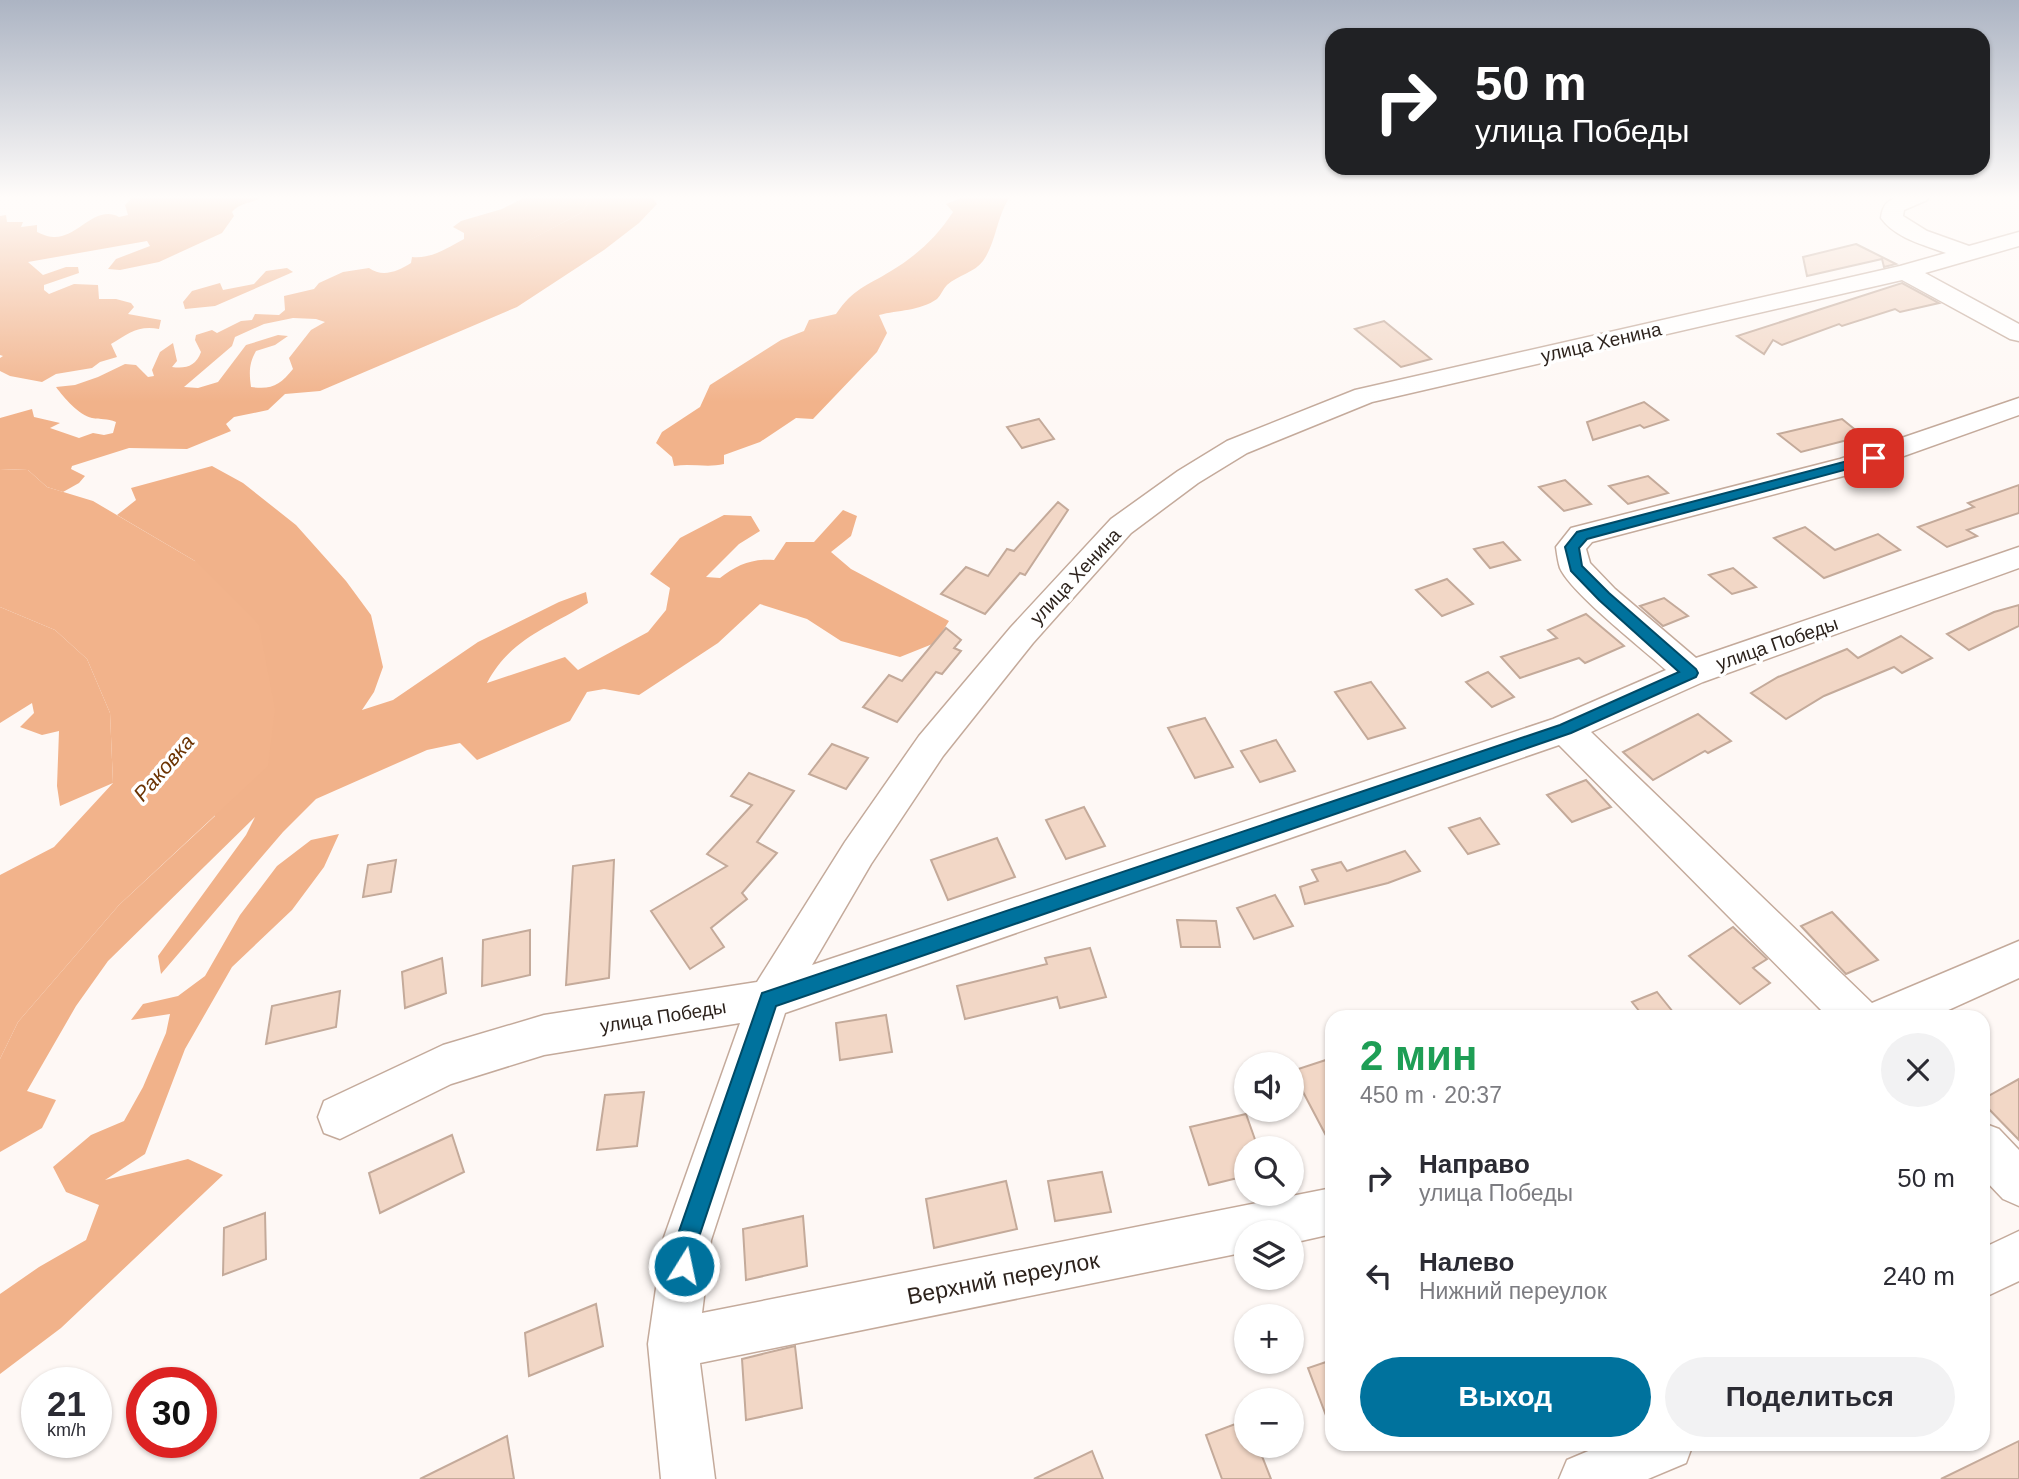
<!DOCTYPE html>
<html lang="ru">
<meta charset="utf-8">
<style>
body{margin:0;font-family:Helvetica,sans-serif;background:#f2f2f3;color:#2b2b33;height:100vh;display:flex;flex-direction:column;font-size:26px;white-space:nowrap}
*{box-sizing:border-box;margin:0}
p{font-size:23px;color:#7c7c81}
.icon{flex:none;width:38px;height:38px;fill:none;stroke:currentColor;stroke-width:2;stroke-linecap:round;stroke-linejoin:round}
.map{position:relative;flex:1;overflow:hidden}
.details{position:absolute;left:1325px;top:1010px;width:665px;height:441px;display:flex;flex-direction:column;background:#fff;border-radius:21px;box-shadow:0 2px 5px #0004}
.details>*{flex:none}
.banner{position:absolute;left:1325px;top:28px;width:665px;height:147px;border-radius:21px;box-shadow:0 2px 5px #0004;background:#202124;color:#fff;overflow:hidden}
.controls{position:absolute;left:1234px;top:1052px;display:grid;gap:14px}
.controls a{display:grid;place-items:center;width:70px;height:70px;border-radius:50%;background:#fff;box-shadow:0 2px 5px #0004;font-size:35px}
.speed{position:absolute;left:21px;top:1367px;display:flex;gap:14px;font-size:35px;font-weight:700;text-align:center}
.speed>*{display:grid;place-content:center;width:91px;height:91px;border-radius:50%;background:#fff;box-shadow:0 2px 5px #0004;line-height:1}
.speed small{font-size:18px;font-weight:400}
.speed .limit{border:10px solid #d22;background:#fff;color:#111}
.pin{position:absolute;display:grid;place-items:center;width:60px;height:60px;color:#fff;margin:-30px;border-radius:14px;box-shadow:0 4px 10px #0006}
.me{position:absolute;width:77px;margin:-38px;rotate:10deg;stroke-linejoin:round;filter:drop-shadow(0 0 5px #0008)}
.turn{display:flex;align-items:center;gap:24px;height:147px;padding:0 35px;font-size:32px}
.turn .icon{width:91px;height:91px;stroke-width:2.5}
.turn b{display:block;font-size:49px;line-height:60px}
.round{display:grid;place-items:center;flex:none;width:74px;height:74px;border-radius:37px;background:#f2f2f3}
.headline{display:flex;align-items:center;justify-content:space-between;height:119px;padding:0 35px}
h1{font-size:42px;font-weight:800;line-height:52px;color:#1e9e55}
.action{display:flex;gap:14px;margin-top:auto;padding:14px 35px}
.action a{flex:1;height:80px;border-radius:42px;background:#00729d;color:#fff;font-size:28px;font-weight:800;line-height:80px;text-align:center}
.action a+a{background:#f2f2f3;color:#2b2b33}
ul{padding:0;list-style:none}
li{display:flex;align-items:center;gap:21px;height:98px;padding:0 35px}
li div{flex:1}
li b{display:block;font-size:26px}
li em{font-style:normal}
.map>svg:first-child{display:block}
.forest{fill:#f1b28a;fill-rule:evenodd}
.water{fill:#f2b38b}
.building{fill:#f2d7c6;stroke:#c4aa9a;stroke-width:2}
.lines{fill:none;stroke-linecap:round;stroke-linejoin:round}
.minor-casing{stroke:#c4aa9b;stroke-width:3}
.minor{fill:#fff;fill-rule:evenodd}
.route{fill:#00729d;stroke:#004a66;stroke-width:2}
.labels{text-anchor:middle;stroke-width:7;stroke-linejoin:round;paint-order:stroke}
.street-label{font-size:19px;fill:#2d231d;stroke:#fff}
.water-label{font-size:21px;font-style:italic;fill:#6c3403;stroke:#fff}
.near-street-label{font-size:23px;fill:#2d231d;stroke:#fff}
</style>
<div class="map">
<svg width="2019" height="1479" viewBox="0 0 2019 1479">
<rect width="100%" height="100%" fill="#fef8f5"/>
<g class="forest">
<path d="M 128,195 L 264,195 C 254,205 243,200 232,212 L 234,216 L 222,233 L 159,262 L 120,270 L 108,269 L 116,259 L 150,246 L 147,241 L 28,262 L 43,275 L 66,267 L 78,267 L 79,273 L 44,285 L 44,290 L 49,294 L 74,284 L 98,285 L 99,299 L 116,299 L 131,303 L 134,307 L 128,314 L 161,320 L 159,329 C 138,325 128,334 111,344 L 117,357 L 100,362 L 92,368 L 56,374 L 42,382 L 10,376 L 0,371 L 0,358 L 3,356 L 0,355 L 0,216 L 6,215 L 7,222 L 23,222 L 21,227 L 37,225 L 37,232 C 42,234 48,237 53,237 C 77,239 95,204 119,217 L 128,215 L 125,205 L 131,199 Z"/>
<path d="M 529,195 L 573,195 L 522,244 L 581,213 L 594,195 L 657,195 L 653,198 L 657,204 L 639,223 L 604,250 L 517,307 L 320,391 L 285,394 L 268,410 L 234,417 L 226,424 L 231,431 L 187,449 L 129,448 L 72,466 L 71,469 L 85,476 L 79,483 L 63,492 L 47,487 L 28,470 L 0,469 L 0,418 L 32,409 L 34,417 L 60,423 L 50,428 L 79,438 L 93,433 L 104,435 L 113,433 L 116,422 C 107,418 101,420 92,418 C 79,415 64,398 56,387 L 75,385 L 98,377 L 125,364 L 136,365 L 148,377 L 154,376 L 152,370 L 160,352 L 173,343 L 177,361 L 172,367 C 186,369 196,366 201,352 L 195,340 L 196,335 L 212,330 L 217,333 L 241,321 L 252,320 L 255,314 L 279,315 L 285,310 L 284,296 L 314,289 L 319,283 L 343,272 L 369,268 C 383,278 398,271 411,263 L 412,257 C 432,259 447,248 464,239 L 464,233 L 453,227 L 461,221 L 502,209 ZM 293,318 L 316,319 L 325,322 L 311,330 L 289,358 L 293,369 C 280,385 272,390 251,387 C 249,373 249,363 256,351 L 275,345 L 288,336 L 278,335 L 246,345 L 218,382 L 198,388 L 184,387 L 232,346 L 235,337 L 264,324 Z"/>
<polygon points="287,268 293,272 215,306 185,309 183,302 192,291 220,283 223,290 254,284 266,271"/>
<path d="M 212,466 L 243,483 L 296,525 L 346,581 L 371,615 L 383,667 L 374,692 L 362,710 L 393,700 L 478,642 L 559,602 L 586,592 L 588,603 C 548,628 510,639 487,683 L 565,657 L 578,670 L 648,632 L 666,610 L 670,588 L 650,574 L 680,538 L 724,515 L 751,516 L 760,531 L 739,544 L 706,577 L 720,578 C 736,565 753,558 774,560 L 786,542 L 814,542 L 843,510 L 857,516 L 851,536 L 831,552 L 851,569 L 949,621 L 935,643 L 900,657 L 841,641 L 807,619 L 760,604 L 718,643 L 639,695 L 604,689 L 587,692 L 570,721 L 477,760 L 460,743 L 427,750 L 316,799 L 283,832 L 161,974 L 158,956 L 246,835 L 255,817 L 108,961 L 76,1006 L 27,1091 L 56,1100 L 42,1128 L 0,1152 L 0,1059 L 18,1022 L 119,905 L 215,816 L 195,561 L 117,515 L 136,500 L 131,488 Z"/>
<polygon points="0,607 55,630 87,659 110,713 113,783 60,806 57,786 59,731 42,735 20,727 34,713 32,703 0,723"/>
<polygon points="339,834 324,867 292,910 232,967 185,1049 145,1154 105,1180 188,1159 223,1175 61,1328 0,1374 0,1294 39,1267 86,1240 99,1205 66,1192 53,1167 91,1135 124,1121 143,1087 166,1033 170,1014 131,1020 143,1004 178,996 205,976 240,915 277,866 311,840"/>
</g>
<g class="water">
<polygon points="573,195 594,195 581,213 519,246"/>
<path d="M 968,195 L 1011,195 C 996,217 997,241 983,261 C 975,272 957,276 947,285 C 943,289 941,295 937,299 C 920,311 898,310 879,315 L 887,333 L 877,352 L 813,419 L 796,418 L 760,442 L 724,455 L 724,464 C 707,468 691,463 674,466 L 672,457 L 656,443 L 662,432 L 700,407 L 710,385 L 781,340 L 804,331 L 809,320 L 836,314 C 854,288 865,287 891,271 C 916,256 937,237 953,212 L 946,204 Z"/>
<polygon points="0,469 28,470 47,487 93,501 195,561 259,625 275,709 268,766 119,905 18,1022 0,1059 0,875 54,847 113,783 110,713 87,659 55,630 0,607"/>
</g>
<g class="building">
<polygon points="1856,244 1896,264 1884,267 1882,259 1807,276 1803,257"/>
<polygon points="1902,283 1939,303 1900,312 1895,309 1842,326 1839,324 1782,345 1773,340 1764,354 1737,336"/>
<polygon points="1384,321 1431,359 1401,367 1355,329"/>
<polygon points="1644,402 1668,420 1644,428 1640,425 1593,440 1587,422"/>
<polygon points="1039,419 1054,439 1022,448 1007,427"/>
<polygon points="1842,419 1863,436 1801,452 1778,434"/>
<polygon points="1648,476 1668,493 1628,504 1609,486"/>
<polygon points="1565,480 1591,504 1564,511 1539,487"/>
<polygon points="2019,485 2019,513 1967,530 1977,536 1947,547 1918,527 1974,507 1968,503"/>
<polygon points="1058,502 1068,510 1025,575 1020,573 985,614 941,594 966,567 988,576 1007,549 1014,551"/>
<polygon points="1805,527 1835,550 1878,534 1900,550 1824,578 1774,538"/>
<polygon points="1503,542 1520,560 1490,568 1474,549"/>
<polygon points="1733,568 1756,587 1732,594 1709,575"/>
<polygon points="1447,579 1473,604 1442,616 1416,590"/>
<polygon points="1664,598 1688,616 1663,626 1640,606"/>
<polygon points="2019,605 2019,626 1969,650 1947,634 1994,612"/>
<polygon points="1586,614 1624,646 1585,663 1579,658 1520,678 1501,657 1557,638 1548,630"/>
<polygon points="946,628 961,640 954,648 961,651 942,674 936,672 897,722 863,707 889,675 902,681"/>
<polygon points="1901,636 1932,658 1902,673 1894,667 1824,696 1786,719 1751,693 1778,677 1847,649 1858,658"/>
<polygon points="1488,672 1514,697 1492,707 1466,682"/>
<polygon points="1371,682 1405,728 1368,739 1335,692"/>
<polygon points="1698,714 1731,741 1708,753 1705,751 1653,780 1623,752"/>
<polygon points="1205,718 1233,767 1195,778 1168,728"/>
<polygon points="1276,740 1295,771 1260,782 1241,751"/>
<polygon points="832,744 868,758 846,789 809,774"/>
<polygon points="749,773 794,791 757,842 777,853 742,893 747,899 711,928 724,947 690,969 651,911 727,866 707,854 752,805 731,796"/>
<polygon points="1586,780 1611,807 1572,822 1547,795"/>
<polygon points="1084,807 1105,846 1066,859 1046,820"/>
<polygon points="1480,818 1499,844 1468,854 1449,828"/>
<polygon points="997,838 1015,877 948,900 931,860"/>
<polygon points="1405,851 1420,871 1388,883 1305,904 1300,887 1318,881 1312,870 1341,862 1347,871"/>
<polygon points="396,860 391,892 363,897 368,865"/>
<polygon points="614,860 609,978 566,985 573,866"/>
<polygon points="1275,895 1293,926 1254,939 1237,908"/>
<polygon points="1832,912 1878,960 1846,974 1801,926"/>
<polygon points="1177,920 1216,921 1220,947 1181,947"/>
<polygon points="1733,927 1767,959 1753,968 1770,983 1740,1004 1689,956"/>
<polygon points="530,930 530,975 482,986 483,940"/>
<polygon points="1090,948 1106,997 1060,1008 1057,997 965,1019 957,986 1047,964 1045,958"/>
<polygon points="442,958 446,993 405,1008 402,972"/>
<polygon points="340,991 336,1027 266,1044 272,1006"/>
<polygon points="1657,992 1677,1017 1644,1017 1632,1002"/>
<polygon points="886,1015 892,1052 840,1060 836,1023"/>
<polygon points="1332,1058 1332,1147 1292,1071"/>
<polygon points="2019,1079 2019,1140 1983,1103 1983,1099"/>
<polygon points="644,1092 637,1146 597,1150 605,1095"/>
<polygon points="1246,1114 1258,1148 1246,1148 1246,1176 1209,1185 1190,1127"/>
<polygon points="452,1135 464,1172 380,1213 369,1173"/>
<polygon points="1102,1172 1111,1212 1055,1221 1048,1181"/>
<polygon points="1006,1181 1017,1229 934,1248 926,1199"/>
<polygon points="265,1213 266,1259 223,1275 224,1228"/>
<polygon points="803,1216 807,1266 746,1280 743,1229"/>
<polygon points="596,1304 603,1346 529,1376 525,1333"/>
<polygon points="795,1346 802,1408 746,1420 742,1359"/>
<polygon points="1332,1360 1332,1426 1330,1426 1308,1368"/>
<polygon points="1246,1420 1246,1446 1258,1446 1271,1479 1222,1479 1206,1435"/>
<polygon points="507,1436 514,1479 420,1479"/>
<polygon points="2019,1441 2019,1479 1941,1479"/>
<polygon points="1092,1451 1103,1479 1034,1479"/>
</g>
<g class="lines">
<defs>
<g id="minor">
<path d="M 1901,195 L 1930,195 L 1927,200 L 1904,210 L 1903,216 L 1927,231 L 1969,246 L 2019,232 L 2019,246 L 1925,273 L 2019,324 L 2019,341 L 2010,339 L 1902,280 L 1372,402 L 1247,453 L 1198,483 L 1131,533 L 1033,643 L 943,756 L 871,864 L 812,965 L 1553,719 L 1666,670 C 1643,649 1571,593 1560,568 C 1558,562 1557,554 1556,547 L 1571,528 L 1840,459 L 2019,398 L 2019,415 L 1859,472 L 1592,542 L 1586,549 L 1590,563 L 1615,589 L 1696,658 L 2019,547 L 2019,568 L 1703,682 L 1591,732 L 1872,1003 L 2019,941 L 2019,978 L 1933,1017 L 1828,1017 L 1559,745 L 785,1013 L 711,1240 L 702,1313 L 1332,1188 L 1332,1234 L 1292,1243 L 1292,1232 L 1246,1232 L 1246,1252 L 700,1363 L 715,1479 L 661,1479 L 648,1344 L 663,1240 L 740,1023 L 544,1055 L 451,1084 L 340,1139 L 324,1133 L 318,1117 L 324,1101 L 443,1045 L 544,1015 L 757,982 L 845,842 L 919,736 L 1011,627 L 1111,519 L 1178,471 L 1227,441 L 1355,390 L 1900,266 L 1946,253 C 1924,245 1895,238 1881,218 C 1883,203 1888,201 1901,195 Z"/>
<polygon points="1983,1123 1999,1129 2019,1150 2019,1206 2003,1199 1983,1178"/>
<polygon points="2019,1231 2019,1281 1983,1298 1983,1248"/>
<polygon points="1605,1444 1693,1444 1686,1463 1648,1479 1559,1479 1567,1460"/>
</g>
</defs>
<use href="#minor" class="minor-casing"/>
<use href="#minor" class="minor"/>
</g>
<linearGradient id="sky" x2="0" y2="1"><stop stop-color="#acb4c3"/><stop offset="0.49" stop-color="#fffcfa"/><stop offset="1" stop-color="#fffcfa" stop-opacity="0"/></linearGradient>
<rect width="2019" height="402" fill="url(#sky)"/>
<polygon class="route" points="1874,454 1880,458 1878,461 1587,539 1579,548 1582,566 1609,593 1696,669 1698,673 1696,677 1571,733 776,1006 698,1240 691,1274 684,1277 676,1274 673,1266 676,1240 762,993 1560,725 1679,672 1599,600 1571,571 1565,547 1577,532"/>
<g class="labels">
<g class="street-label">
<text transform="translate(1601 342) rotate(-13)" y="7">улица Хенина</text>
<text transform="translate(1075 576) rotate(-47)" y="7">улица Хенина</text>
<text transform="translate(1777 643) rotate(-19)" y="7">улица Победы</text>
<text transform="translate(663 1016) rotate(-9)" y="7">улица Победы</text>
</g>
<g class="water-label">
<text transform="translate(164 768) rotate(-49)" y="7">Раковка</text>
</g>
<g class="near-street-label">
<text transform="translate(1003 1278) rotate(-11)" y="8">Верхний переулок</text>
</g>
</g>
</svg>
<div class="controls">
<a><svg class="icon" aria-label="sound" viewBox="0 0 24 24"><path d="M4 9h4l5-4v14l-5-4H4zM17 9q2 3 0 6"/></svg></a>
<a><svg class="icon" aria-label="search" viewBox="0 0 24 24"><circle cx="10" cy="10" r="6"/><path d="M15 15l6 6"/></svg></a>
<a><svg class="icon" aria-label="layers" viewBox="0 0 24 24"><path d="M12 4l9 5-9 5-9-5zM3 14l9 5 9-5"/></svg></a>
<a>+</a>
<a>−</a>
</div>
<div class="speed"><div>21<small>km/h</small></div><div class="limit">30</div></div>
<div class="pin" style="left:1874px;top:458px;background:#d93025"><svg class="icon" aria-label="arrive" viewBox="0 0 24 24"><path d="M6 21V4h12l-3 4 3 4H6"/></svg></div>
<svg class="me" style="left:684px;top:1266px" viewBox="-20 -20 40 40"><circle r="17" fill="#00729d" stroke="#fff" stroke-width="3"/><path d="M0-11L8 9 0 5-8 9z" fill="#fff"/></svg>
<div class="banner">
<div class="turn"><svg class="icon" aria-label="right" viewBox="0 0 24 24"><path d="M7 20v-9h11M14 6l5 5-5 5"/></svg><div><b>50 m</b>улица Победы</div></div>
</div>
<section class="details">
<div class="headline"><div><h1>2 мин</h1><p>450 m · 20:37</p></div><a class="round"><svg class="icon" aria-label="close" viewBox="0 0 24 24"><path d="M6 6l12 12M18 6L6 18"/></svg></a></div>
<ul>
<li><svg class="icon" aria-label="right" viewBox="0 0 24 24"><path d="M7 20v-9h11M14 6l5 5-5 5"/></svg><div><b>Направо</b><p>улица Победы</p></div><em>50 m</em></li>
<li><svg class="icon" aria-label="left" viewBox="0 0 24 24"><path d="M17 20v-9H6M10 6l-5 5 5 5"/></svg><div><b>Налево</b><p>Нижний переулок</p></div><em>240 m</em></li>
</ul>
<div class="action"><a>Выход</a><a>Поделиться</a></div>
</section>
</div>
